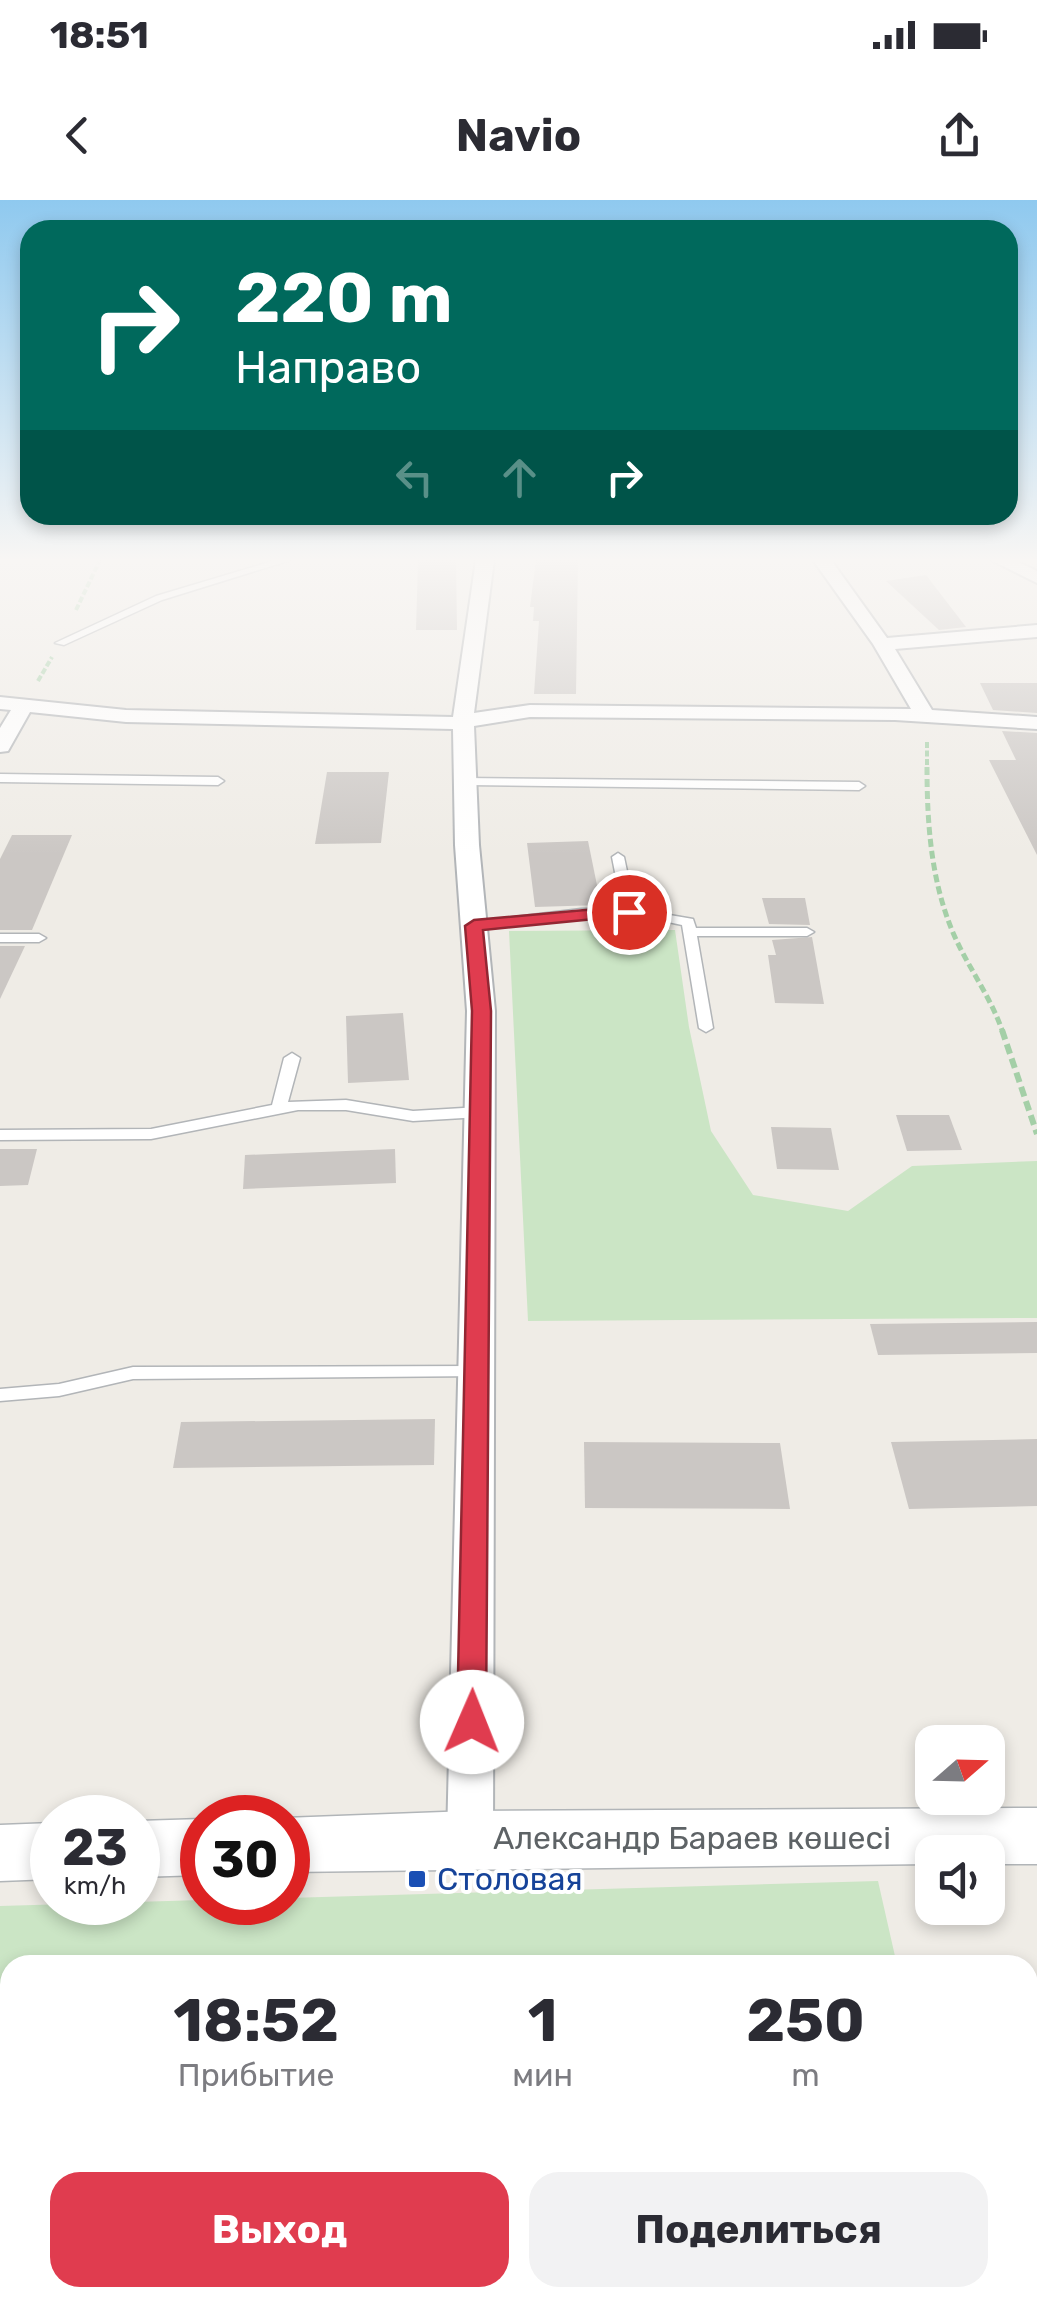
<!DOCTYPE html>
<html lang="ru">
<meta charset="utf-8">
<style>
body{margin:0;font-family:Rubik,sans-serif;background:#f2f2f3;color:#2b2b33;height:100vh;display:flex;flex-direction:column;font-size:38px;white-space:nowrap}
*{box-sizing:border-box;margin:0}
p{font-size:32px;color:#7c7c81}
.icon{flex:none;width:55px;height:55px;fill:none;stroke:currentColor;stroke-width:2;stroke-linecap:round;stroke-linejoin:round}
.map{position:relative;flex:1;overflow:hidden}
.panel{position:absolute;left:0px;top:1755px;width:1038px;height:352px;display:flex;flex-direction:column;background:#fff;border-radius:30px 30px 0 0;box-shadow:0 5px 15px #0003}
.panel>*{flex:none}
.top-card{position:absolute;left:20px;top:20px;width:998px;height:305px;border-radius:30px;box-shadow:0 5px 15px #0003;background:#00695c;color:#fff;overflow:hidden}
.needle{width:65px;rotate:70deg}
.fabs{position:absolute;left:915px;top:1525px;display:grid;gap:20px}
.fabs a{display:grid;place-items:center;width:90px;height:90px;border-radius:20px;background:#fff;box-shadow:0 5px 15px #0003;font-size:50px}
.speed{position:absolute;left:30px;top:1595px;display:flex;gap:20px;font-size:50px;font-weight:700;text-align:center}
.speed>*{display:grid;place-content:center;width:130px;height:130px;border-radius:50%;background:#fff;box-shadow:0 5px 15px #0003;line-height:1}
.speed small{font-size:25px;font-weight:400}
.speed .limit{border:15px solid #d22;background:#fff;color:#111}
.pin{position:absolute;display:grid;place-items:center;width:85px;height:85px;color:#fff;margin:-42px;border:5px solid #fff;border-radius:50%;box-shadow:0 2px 10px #0007}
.me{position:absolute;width:110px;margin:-55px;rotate:1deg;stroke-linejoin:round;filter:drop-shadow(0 0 8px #0008)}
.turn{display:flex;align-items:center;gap:35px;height:210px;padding:0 50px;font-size:45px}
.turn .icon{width:130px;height:130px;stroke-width:2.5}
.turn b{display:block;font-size:70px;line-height:85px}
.lanes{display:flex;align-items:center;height:95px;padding:0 50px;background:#0003;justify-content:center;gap:50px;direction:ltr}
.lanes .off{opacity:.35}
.eta{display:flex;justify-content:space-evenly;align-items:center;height:170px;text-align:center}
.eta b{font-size:60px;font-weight:700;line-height:70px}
.button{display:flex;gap:20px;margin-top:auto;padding:20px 50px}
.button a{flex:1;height:115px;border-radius:30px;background:#e03c4f;color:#fff;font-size:40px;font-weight:700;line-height:115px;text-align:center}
.button a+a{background:#f2f2f3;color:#2b2b33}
.status{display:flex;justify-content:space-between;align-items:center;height:70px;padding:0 50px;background:#fff;direction:ltr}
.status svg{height:28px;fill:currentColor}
header{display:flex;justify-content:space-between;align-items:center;height:130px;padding:0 50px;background:#fff;font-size:45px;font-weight:700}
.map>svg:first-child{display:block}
.green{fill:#cbe5c5}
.building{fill:#cbc7c4}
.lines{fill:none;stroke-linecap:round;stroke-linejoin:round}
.lane-casing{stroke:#b2b5b8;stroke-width:3}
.street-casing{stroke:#b2b5b8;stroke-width:4}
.secondary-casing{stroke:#b1b5b8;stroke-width:3}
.path-far3{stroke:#a4cfa7;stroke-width:4;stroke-dasharray:6 2.5;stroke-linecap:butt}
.path-far2{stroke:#a4cfa7;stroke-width:5;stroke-dasharray:8 4;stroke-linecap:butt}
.path-far1{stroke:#a4cfa7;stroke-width:6;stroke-dasharray:10 5;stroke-linecap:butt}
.path{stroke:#a4cfa7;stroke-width:10;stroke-dasharray:15 8;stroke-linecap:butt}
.lane{fill:#fff;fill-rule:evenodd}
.street{fill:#fff;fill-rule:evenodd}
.secondary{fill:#fff;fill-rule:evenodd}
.route{fill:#e03c4f;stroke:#922733;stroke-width:2.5}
.transit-dot{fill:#1a4fb4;stroke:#fff;stroke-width:4}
.labels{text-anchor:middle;stroke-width:8;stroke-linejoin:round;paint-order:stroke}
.near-street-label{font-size:32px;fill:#5e6366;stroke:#fff}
.near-transit-label{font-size:32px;fill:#164399;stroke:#fff;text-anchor:start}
</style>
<div class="status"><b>18:51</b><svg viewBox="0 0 49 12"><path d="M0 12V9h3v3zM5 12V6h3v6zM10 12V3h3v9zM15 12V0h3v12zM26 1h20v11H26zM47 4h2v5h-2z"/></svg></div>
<header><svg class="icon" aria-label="back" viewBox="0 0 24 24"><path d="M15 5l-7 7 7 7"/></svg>Navio<svg class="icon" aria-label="share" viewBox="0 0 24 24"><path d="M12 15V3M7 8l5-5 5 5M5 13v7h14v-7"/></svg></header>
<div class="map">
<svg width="1037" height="2106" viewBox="0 0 1037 2106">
<rect width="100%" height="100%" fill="#efece6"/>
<g class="green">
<polygon points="675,730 689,827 711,931 753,995 848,1011 912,966 1037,961 1037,1118 528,1121 509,731"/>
<polygon points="878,1681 897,1765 10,1765 10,2098 972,2098 974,2106 0,2106 0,1706 202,1700 288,1702 288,1698"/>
</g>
<g class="building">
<polygon points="418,360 456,360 457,430 416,430"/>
<polygon points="536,360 578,360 576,494 534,494 539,421 533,421 534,407 530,407"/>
<polygon points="926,375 966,427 939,430 886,381"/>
<polygon points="980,483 1037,483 1037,513 993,510"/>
<polygon points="1002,531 1037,533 1037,655 989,560 1016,560"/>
<polygon points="327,572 389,572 381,643 315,644"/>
<polygon points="12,635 72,635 32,730 0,730 0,659"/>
<polygon points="588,641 601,705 535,707 527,643"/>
<polygon points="762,698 805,698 810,725 769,724"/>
<polygon points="812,737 824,804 775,803 768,755 776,755 772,740"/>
<polygon points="0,746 25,746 0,799"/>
<polygon points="403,813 409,880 348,883 346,816"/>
<polygon points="896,915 949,915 962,950 907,951"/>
<polygon points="771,927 831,928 839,970 777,969"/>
<polygon points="0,949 37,949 28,985 0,986"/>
<polygon points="395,949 396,983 243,989 245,955"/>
<polygon points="1037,1122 1037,1153 878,1155 870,1124"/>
<polygon points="435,1219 434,1265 173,1268 181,1222"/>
<polygon points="1037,1239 1037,1306 909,1309 891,1242"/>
<polygon points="584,1242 780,1243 790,1309 585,1308"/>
</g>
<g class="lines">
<defs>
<g id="lane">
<polygon points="276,360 291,360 162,400 64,445 55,443 156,396"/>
<polygon points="0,574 218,577 224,581 218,585 0,582"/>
<polygon points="464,578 859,582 865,586 859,590 468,585 464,584"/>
<path d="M 618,653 L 624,657 L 635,709 L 693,719 L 696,728 L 807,728 L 814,732 L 807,736 L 697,736 L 713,828 L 706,832 L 699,828 L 682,725 C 613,708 543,721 474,730 L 467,726 L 474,722 L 581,709 L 622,708 L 612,657 Z"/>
<polygon points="0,734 39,734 46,738 39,742 0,742"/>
<polygon points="292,853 300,858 288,902 346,900 413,911 480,907 488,912 480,917 413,921 346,910 298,910 151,939 0,940 0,930 151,929 272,905 284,858"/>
<polygon points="476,1166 485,1172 483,1176 133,1179 59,1196 0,1201 0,1189 59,1184 133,1167"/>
</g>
<g id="street">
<polygon points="476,360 494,360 474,513 530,505 911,509 873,444 813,360 831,360 887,438 1037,425 1037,437 895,449 932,510 1037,517 1037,529 895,520 530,517 474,526 479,645 495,811 493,1639 486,1652 470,1658 454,1652 447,1639 467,811 455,645 453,529 126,522 30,512 8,551 0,552 0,528 11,510 0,509 0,497 126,510 453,517"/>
<polygon points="991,360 1014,360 1037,371 1037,383"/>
</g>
<g id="secondary">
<polygon points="1037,1608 1037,1664 988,1664 988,1652 932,1652 932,1664 288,1672 288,1618 284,1618 470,1611"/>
<polygon points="202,1619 202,1675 138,1677 138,1621"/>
<polygon points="52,1623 52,1679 0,1681 0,1625"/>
</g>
</defs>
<use href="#lane" class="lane-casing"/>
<use href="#street" class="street-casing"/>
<use href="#secondary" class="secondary-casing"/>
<g class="path-far3">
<polyline points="76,410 100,360"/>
<polyline points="38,481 52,457"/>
<polyline points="927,542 927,570"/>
</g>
<path class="path-far2" d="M 927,567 C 927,624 931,682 954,735 C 969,769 991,797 1003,833"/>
<polyline class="path-far1" points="1002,830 1037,934"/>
<g class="path">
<polyline points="0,2025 10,2025"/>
<polyline points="90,2098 90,2106"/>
<polyline points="698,2098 700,2106"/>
</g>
<use href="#lane" class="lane"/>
<use href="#street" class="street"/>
<use href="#secondary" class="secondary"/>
</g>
<linearGradient id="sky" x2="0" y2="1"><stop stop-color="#8fc9ef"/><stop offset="0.55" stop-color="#f8f6f4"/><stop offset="1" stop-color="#f8f6f4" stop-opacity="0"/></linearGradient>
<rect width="1037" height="655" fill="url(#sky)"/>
<polygon class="route" points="629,706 638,712 635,715 483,730 491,811 486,1522 482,1531 472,1534 461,1531 457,1522 472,811 465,726 474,720"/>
<rect class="transit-dot" x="407" y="1669" width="20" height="20" rx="5"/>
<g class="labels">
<g class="near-street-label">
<text x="692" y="1649">Александр Бараев көшесі</text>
</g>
<g class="near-transit-label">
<text x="437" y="1690">Столовая</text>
</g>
</g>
</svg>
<div class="fabs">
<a><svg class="needle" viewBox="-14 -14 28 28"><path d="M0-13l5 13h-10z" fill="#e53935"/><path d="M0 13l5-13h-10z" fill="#7c7c81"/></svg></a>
<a><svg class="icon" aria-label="sound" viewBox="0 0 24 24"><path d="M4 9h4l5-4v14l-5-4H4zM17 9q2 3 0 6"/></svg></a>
</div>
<div class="speed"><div>23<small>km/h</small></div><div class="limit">30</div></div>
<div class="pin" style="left:629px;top:712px;background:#d93025"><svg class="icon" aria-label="arrive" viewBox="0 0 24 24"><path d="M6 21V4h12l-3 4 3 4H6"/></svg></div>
<svg class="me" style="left:472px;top:1522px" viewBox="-20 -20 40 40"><circle r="19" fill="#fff"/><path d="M0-13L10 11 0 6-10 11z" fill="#e03c4f"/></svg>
<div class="top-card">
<div class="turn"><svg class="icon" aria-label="right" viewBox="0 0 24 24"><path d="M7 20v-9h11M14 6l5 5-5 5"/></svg><div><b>220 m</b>Направо</div></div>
<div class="lanes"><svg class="icon off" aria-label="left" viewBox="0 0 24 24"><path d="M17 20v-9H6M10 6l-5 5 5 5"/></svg><svg class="icon off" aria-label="ahead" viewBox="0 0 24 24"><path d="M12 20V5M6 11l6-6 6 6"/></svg><svg class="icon" aria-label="right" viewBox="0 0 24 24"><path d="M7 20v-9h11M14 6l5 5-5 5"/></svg></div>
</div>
<section class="panel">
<div class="eta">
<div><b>18:52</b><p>Прибытие</p></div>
<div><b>1</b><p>мин</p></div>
<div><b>250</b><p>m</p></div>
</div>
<div class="button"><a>Выход</a><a>Поделиться</a></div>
</section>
</div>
